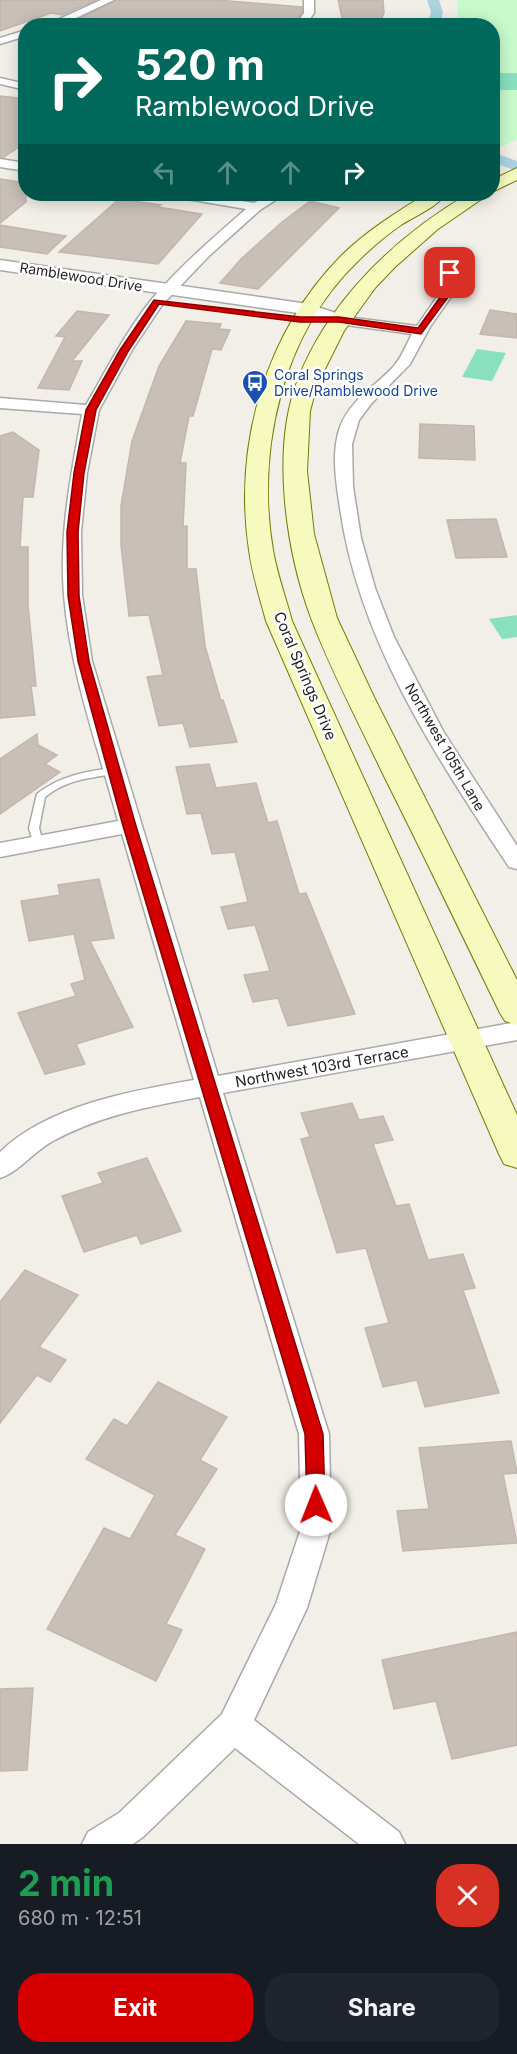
<!DOCTYPE html>
<meta charset="utf-8">
<style>
body{margin:0;font-family:Inter,sans-serif;background:#20242c;color:#f1f3f6;height:100vh;display:flex;flex-direction:column;font-size:22px;white-space:nowrap}
*{box-sizing:border-box;margin:0}
p{font-size:20px;color:#9ea1a6}
.icon{flex:none;width:33px;height:33px;fill:none;stroke:currentColor;stroke-width:2;stroke-linecap:round;stroke-linejoin:round}
.map{position:relative;height:1844px;overflow:hidden}
.sheet{display:flex;flex-direction:column;background:#171b24;flex:1}
.sheet>*{flex:none}
.guide{position:absolute;left:18px;top:18px;width:482px;height:183px;border-radius:24px;box-shadow:0 3px 15px #0003;background:#00695c;color:#fff;overflow:hidden}
.pin{position:absolute;display:grid;place-items:center;width:51px;height:51px;color:#fff;margin:-26px;border-radius:12px;box-shadow:0 3px 9px #0006}
.me{position:absolute;width:66px;margin:-33px;rotate:359deg;stroke-linejoin:round;filter:drop-shadow(0 0 4px #0008)}
.turn{display:flex;align-items:center;gap:21px;height:126px;padding:0 18px;font-size:27px}
.turn .icon{width:78px;height:78px;stroke-width:2.5}
.turn b{display:block;font-size:42px;line-height:51px}
.lanes{display:flex;align-items:center;height:57px;padding:0 18px;background:#0003;justify-content:center;gap:30px;direction:ltr}
.lanes .off{opacity:.35}
.round{display:grid;place-items:center;flex:none;width:63px;height:63px;border-radius:24px;background:#20242c}
.overview{display:flex;align-items:center;justify-content:space-between;height:102px;padding:0 18px}
h1{font-size:36px;font-weight:700;line-height:45px;color:#1e9e55}
.primary-button{display:flex;gap:12px;margin-top:auto;padding:12px 18px}
.primary-button a{flex:1;height:69px;border-radius:24px;background:#d40000;color:#fff;font-size:24px;font-weight:700;line-height:69px;text-align:center}
.primary-button a+a{background:#20242c;color:#f1f3f6}
.map>svg:first-child{display:block}
.park{fill:#c8facc}
.pitch{fill:#88e0be}
.lines{fill:none;stroke-linecap:round;stroke-linejoin:round}
.canal{fill:#aad3df;fill-rule:evenodd}
.building{fill:#c7bfb8;stroke:#c4b6ab;stroke-width:1.5}
.service-casing{stroke:#a9a9a9;stroke-width:3}
.minor-casing{stroke:#a9a9a9;stroke-width:3}
.tertiary-casing{stroke:#a9a9a9;stroke-width:3}
.secondary-casing{stroke:#707d05;stroke-width:2}
.service{fill:#fff;fill-rule:evenodd}
.minor{fill:#fff;fill-rule:evenodd}
.tertiary{fill:#fff;fill-rule:evenodd}
.secondary{fill:#f7fabf;fill-rule:evenodd}
.route{fill:#d40000;stroke:#8a0000;stroke-width:1.5}
.labels{text-anchor:middle;stroke-width:5;stroke-linejoin:round;paint-order:stroke}
.far-street-label{font-size:14px;fill:#222;stroke:#fff}
.far-transit-label{font-size:14px;fill:#164399;stroke:#fff;text-anchor:start}
.street-label{font-size:15px;fill:#222;stroke:#fff}
</style>
<div class="map">
<svg width="517" height="1844" viewBox="0 0 517 1844">
<rect width="100%" height="100%" fill="#f2efe9"/>
<polygon class="park" points="457,0 517,0 517,140 492,150 492,26 459,25"/>
<g class="pitch">
<polygon points="492,73 517,73 517,90 497,90"/>
<polygon points="477,349 506,353 492,381 462,377"/>
<polygon points="517,615 517,637 502,639 489,619"/>
</g>
<g class="lines">
<g class="canal">
<polygon points="427,0 439,0 443,12 440,26 427,26 431,12"/>
<polygon points="492,152 517,161 517,171 492,162"/>
</g>
</g>
<g class="building">
<polygon points="0,0 96,0 62,15 51,13 0,31"/>
<polygon points="116,0 217,0 302,7 302,12 293,26 176,26 173,19 152,26 140,26 81,18"/>
<polygon points="338,0 383,0 384,13 378,26 344,26"/>
<polygon points="0,96 26,99 26,142 4,157 0,157"/>
<polygon points="0,179 26,183 26,202 0,223"/>
<polygon points="119,199 161,205 158,207 202,214 158,264 59,252"/>
<polygon points="310,201 339,208 258,289 220,283 241,259 282,222"/>
<polygon points="0,225 66,236 47,254 41,253 0,247"/>
<polygon points="490,310 517,314 517,338 480,334"/>
<polygon points="77,311 109,315 72,361 82,361 69,390 38,388 65,337 56,336"/>
<polygon points="186,321 221,324 219,329 230,330 221,350 212,349 193,416 189,416 180,463 186,463 183,527 187,526 187,569 196,569 205,646 221,701 223,700 237,742 190,747 183,723 159,726 147,677 163,675 149,615 129,616 121,545 121,506 132,441 159,366"/>
<polygon points="420,424 474,426 475,460 419,458"/>
<polygon points="13,432 39,450 33,497 23,497 20,547 28,547 28,605 36,686 31,686 35,715 0,718 0,436"/>
<polygon points="496,519 507,557 456,558 447,520"/>
<polygon points="37,734 38,745 57,755 45,764 60,772 0,814 0,759"/>
<polygon points="209,764 216,788 256,783 268,823 277,821 299,894 306,893 355,1014 288,1026 278,998 253,1002 244,975 270,971 255,925 228,929 221,907 248,902 235,852 212,854 201,813 187,814 176,767"/>
<polygon points="99,879 114,938 90,941 133,1027 76,1044 85,1064 45,1074 18,1013 76,996 71,984 85,980 74,934 29,941 21,901 60,895 58,885"/>
<polygon points="352,1103 359,1120 383,1116 393,1140 373,1144 396,1206 409,1204 428,1260 463,1254 475,1288 463,1290 499,1393 425,1407 417,1380 383,1387 365,1328 389,1323 366,1248 337,1253 301,1139 310,1137 301,1113"/>
<polygon points="147,1158 181,1231 141,1244 137,1235 84,1252 62,1196 103,1183 98,1173"/>
<polygon points="25,1270 78,1295 39,1347 66,1360 50,1382 37,1375 0,1423 0,1302"/>
<polygon points="158,1382 227,1417 200,1460 217,1469 175,1535 205,1549 166,1624 182,1630 156,1681 47,1629 104,1528 130,1539 155,1495 86,1459 114,1419 127,1426"/>
<polygon points="511,1441 517,1473 503,1474 517,1543 403,1551 397,1511 429,1509 419,1448"/>
<polygon points="517,1632 517,1745 452,1759 436,1701 394,1709 382,1660"/>
<polygon points="33,1688 27,1770 0,1771 0,1689"/>
</g>
<g class="lines">
<defs>
<path id="service" d="M 114,768 L 119,771 L 117,773 C 89,779 69,778 45,797 L 39,828 L 43,843 L 38,846 L 34,845 L 29,828 L 37,794 C 60,776 86,771 114,768 Z"/>
<g id="minor">
<polygon points="101,0 114,0 59,26 44,26"/>
<polygon points="304,0 314,0 314,13 305,26 295,26 304,13"/>
<polygon points="26,30 26,36 0,44 0,38"/>
<polygon points="0,78 26,84 26,90 0,84"/>
<polygon points="0,159 26,163 26,171 0,167"/>
<path d="M 175,194 L 200,194 L 254,203 L 271,194 L 285,194 L 260,210 L 209,256 L 162,305 L 132,350 L 99,410 L 87,473 L 81,532 L 82,595 L 92,661 L 218,1076 L 517,1022 L 517,1040 L 223,1093 L 329,1434 L 331,1528 L 307,1608 L 254,1720 L 399,1832 L 405,1844 L 359,1844 L 235,1748 L 143,1837 L 133,1844 L 82,1844 L 88,1832 L 119,1813 L 222,1714 L 276,1604 L 301,1528 L 299,1434 L 200,1097 C 147,1107 101,1115 53,1141 C 34,1151 19,1172 0,1178 L 0,1152 C 49,1105 131,1091 194,1080 L 122,834 L 0,857 L 0,843 L 118,821 C 98,747 70,672 64,595 C 59,534 71,474 82,414 L 0,408 L 0,398 L 86,405 C 107,369 126,331 152,299 C 180,266 214,237 246,209 L 181,198 Z"/>
<path d="M 450,269 L 457,273 L 455,291 L 430,327 L 410,364 L 371,404 L 359,420 L 352,444 L 353,487 L 361,538 L 375,588 L 394,637 L 443,731 L 517,846 L 517,869 L 509,867 C 436,756 359,642 340,508 C 336,482 331,452 340,427 C 350,400 376,386 394,366 C 402,357 406,345 412,334 L 339,324 L 332,320 L 339,316 L 417,326 L 441,291 L 443,273 Z"/>
</g>
<polygon id="tertiary" points="0,260 308,304 345,316 348,320 339,325 305,314 0,270"/>
<g id="secondary">
<polygon points="517,168 517,180 492,192 492,180"/>
<path d="M 426,194 L 446,194 C 437,207 415,216 401,225 C 385,236 369,250 356,263 C 282,335 256,451 273,550 C 277,574 286,598 292,621 L 517,1115 L 517,1168 L 504,1164 L 499,1154 L 266,621 C 260,598 252,574 249,550 C 233,444 266,332 341,256 C 366,231 397,212 426,194 Z"/>
<path d="M 468,194 L 489,194 L 438,229 L 395,267 L 375,288 L 344,331 L 317,385 L 310,411 L 307,471 L 314,534 L 337,618 L 374,697 L 517,980 L 517,1025 L 505,1021 L 500,1013 C 461,932 422,852 382,772 C 358,721 331,671 311,618 C 286,551 271,450 297,382 C 327,302 396,236 468,194 Z"/>
</g>
</defs>
<use href="#service" class="service-casing"/>
<use href="#minor" class="minor-casing"/>
<use href="#tertiary" class="tertiary-casing"/>
<use href="#secondary" class="secondary-casing"/>
<use href="#service" class="service"/>
<use href="#minor" class="minor"/>
<use href="#tertiary" class="tertiary"/>
<use href="#secondary" class="secondary"/>
</g>
<polygon class="route" points="450,271 454,273 454,289 421,334 339,322 300,322 159,304 129,350 96,410 84,473 78,532 79,596 89,661 136,826 323,1434 325,1505 322,1511 316,1513 309,1511 307,1505 305,1434 123,826 78,661 68,596 67,532 74,473 86,410 120,350 154,300 300,317 339,317 418,328 446,289 446,273"/>
<defs>
<symbol id="bus-pin" viewBox="-11 -11 22 30"><path d="M0 17L-7.5 6A9.5 9.5 0 1 1 7.5 6Z" fill="#1a4fb4" stroke="#fff"/><path d="M-5-6H5V4H4V6H2V4H-2V6H-4V4H-5ZM-3.5-4V0h7V-4ZM-3.5 1.2v1.5H-2V1.2ZM2 1.2v1.5H3.5V1.2Z" fill="#fff"/></symbol>
</defs>
<g fill-rule="evenodd">
<use href="#bus-pin" x="240" y="368" width="30" height="40"/>
</g>
<g class="labels">
<g class="far-street-label">
<text transform="translate(81 277) rotate(9)" y="5">Ramblewood Drive</text>
<text transform="translate(445 747) rotate(60)" y="5">Northwest 105th Lane</text>
</g>
<g class="far-transit-label">
<text x="274" y="380">Coral Springs<tspan x="274" dy="16">Drive/Ramblewood Drive</tspan></text>
</g>
<g class="street-label">
<text transform="translate(305 676) rotate(67)" y="5">Coral Springs Drive</text>
<text transform="translate(322 1067) rotate(-10)" y="5">Northwest 103rd Terrace</text>
</g>
</g>
</svg>
<div class="pin" style="left:450px;top:273px;background:#d93025"><svg class="icon" aria-label="arrive" viewBox="0 0 24 24"><path d="M6 21V4h12l-3 4 3 4H6"/></svg></div>
<svg class="me" style="left:316px;top:1505px" viewBox="-20 -20 40 40"><circle r="19" fill="#fff"/><path d="M0-13L10 11 0 6-10 11z" fill="#d40000"/></svg>
<div class="guide">
<div class="turn"><svg class="icon" aria-label="right" viewBox="0 0 24 24"><path d="M7 20v-9h11M14 6l5 5-5 5"/></svg><div><b>520 m</b>Ramblewood Drive</div></div>
<div class="lanes"><svg class="icon off" aria-label="left" viewBox="0 0 24 24"><path d="M17 20v-9H6M10 6l-5 5 5 5"/></svg><svg class="icon off" aria-label="ahead" viewBox="0 0 24 24"><path d="M12 20V5M6 11l6-6 6 6"/></svg><svg class="icon off" aria-label="ahead" viewBox="0 0 24 24"><path d="M12 20V5M6 11l6-6 6 6"/></svg><svg class="icon" aria-label="right" viewBox="0 0 24 24"><path d="M7 20v-9h11M14 6l5 5-5 5"/></svg></div>
</div>
</div>
<section class="sheet">
<div class="overview"><div><h1>2 min</h1><p>680 m · 12:51</p></div><a class="round" style="background:#d93025;color:#fff"><svg class="icon" aria-label="close" viewBox="0 0 24 24"><path d="M6 6l12 12M18 6L6 18"/></svg></a></div>
<div class="primary-button"><a>Exit</a><a>Share</a></div>
</section>
